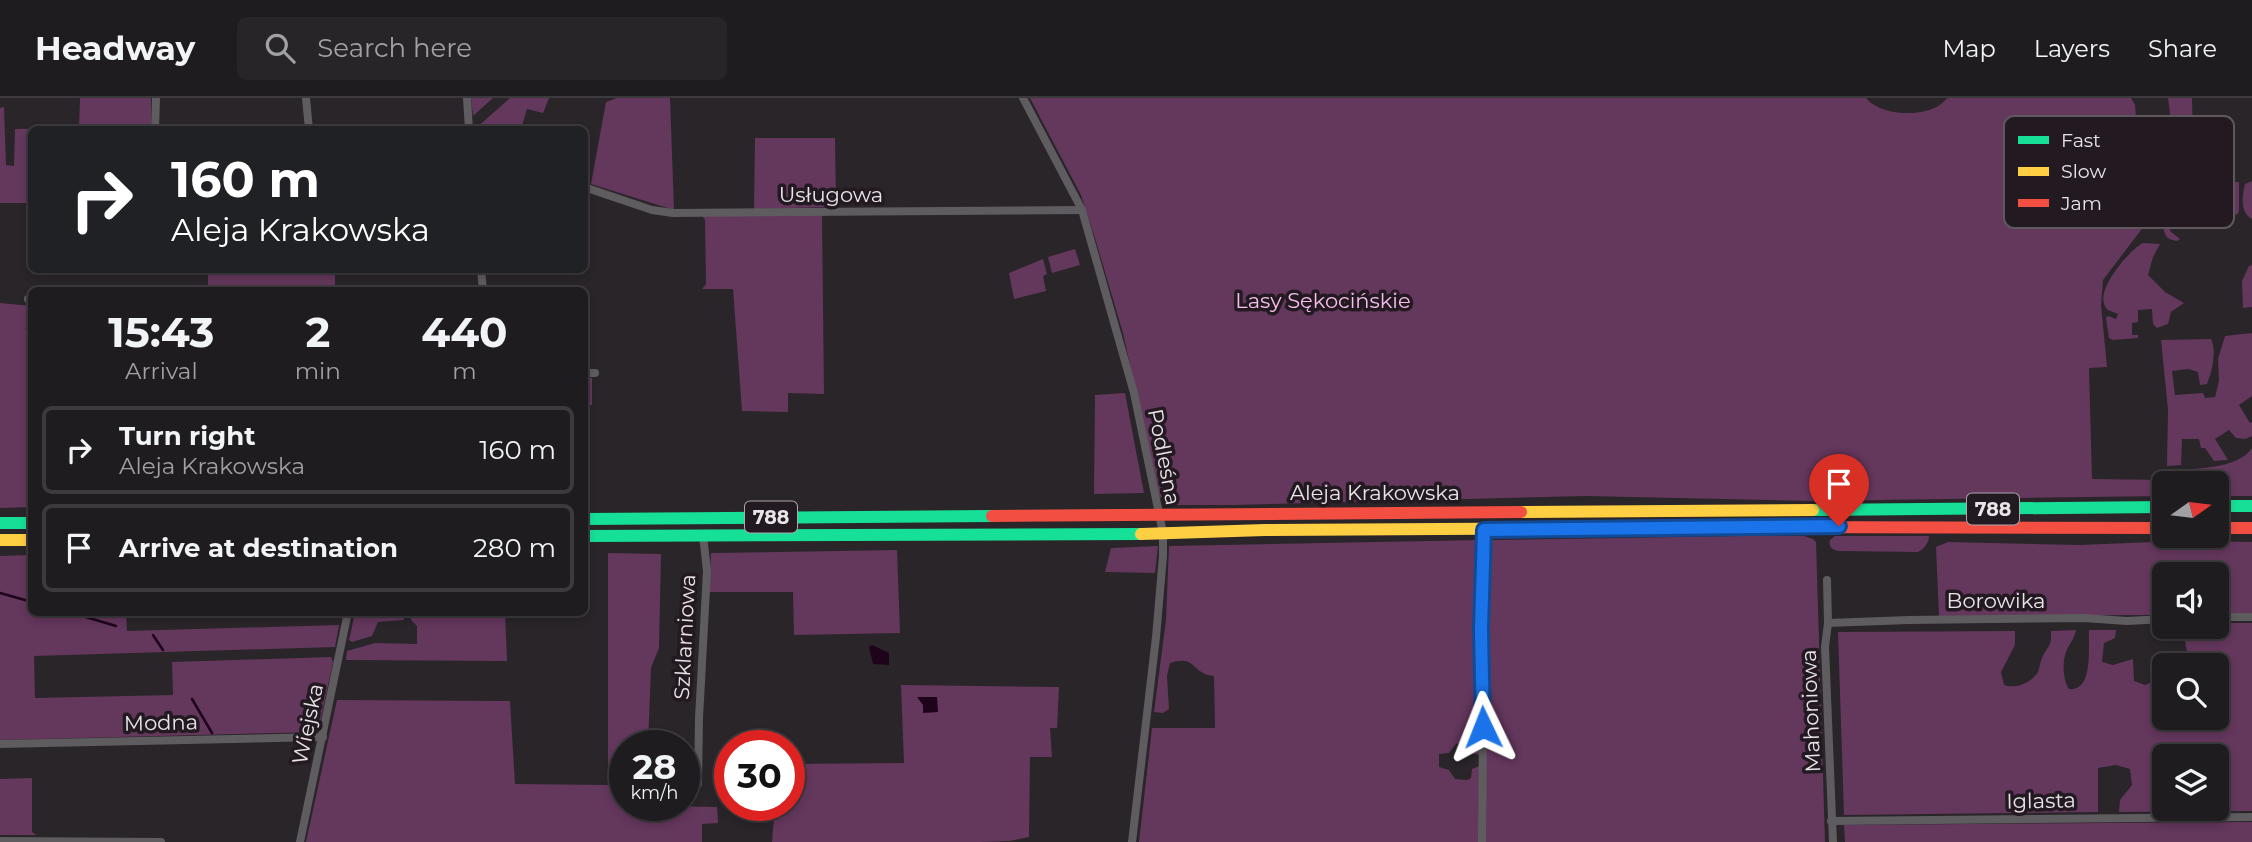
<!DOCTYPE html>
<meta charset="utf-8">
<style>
body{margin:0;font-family:Montserrat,sans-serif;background:#272528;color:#f1f3f6;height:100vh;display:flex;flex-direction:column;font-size:26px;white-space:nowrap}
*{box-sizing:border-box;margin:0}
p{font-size:23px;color:#a1a1a4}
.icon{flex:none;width:38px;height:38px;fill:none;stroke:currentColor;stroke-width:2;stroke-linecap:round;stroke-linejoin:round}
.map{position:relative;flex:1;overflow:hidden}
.drawer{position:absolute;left:28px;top:189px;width:560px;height:329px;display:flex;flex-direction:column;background:#1f1c1f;border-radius:10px;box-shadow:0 4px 10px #0003,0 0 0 2px #3c3a3d}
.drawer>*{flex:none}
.hud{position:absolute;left:28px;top:28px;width:560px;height:147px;border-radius:10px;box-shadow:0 4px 10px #0003,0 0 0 2px #3c3a3d;background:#202124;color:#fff;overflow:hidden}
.needle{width:46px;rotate:76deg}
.buttons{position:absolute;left:2152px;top:373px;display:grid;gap:14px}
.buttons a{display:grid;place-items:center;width:77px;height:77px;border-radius:10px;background:#1f1c1f;box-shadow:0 4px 10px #0003,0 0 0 2px #3c3a3d;font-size:35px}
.speed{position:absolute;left:609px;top:632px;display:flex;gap:14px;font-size:35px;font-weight:700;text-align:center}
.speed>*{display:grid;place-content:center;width:91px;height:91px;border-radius:50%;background:#1f1c1f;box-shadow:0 4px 10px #0003,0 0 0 2px #3c3a3d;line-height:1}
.speed small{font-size:18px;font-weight:400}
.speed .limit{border:10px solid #d22;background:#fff;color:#111}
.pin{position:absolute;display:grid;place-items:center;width:60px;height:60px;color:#fff;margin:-72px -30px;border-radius:50% 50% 50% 0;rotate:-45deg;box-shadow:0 0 7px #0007}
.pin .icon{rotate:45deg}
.me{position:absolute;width:77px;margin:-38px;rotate:358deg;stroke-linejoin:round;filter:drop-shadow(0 0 5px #0008)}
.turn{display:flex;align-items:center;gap:24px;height:147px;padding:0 28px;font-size:32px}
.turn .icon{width:91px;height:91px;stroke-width:2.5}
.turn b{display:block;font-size:49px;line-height:60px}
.eta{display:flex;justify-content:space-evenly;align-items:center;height:119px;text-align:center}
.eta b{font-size:42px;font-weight:700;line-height:49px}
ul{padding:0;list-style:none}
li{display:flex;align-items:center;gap:21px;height:88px;margin:0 14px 10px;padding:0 14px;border:4px solid #3c3a3d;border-radius:10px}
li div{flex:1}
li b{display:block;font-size:26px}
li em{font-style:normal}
header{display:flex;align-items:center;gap:42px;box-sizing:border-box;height:98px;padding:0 35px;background:#1f1c1f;border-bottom:2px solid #3c3a3d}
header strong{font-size:33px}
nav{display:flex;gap:38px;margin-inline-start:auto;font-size:24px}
.search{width:490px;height:63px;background:#272528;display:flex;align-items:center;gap:18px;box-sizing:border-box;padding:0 24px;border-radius:10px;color:#a1a1a4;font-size:26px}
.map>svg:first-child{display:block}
.green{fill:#64375d;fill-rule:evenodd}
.water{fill:#1e041b}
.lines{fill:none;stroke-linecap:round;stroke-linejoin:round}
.stream{stroke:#1e041b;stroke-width:2.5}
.street{stroke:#5e5c5e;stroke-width:8}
.fast{stroke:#16e098;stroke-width:12}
.slow{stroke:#ffcf43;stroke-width:12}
.jam{stroke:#f24e42;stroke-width:12}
.route-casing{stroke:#114b97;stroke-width:18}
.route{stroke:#1a73e8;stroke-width:12}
.labels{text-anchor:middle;stroke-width:7;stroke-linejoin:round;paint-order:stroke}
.shield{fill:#221a20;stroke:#aea7ad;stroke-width:2}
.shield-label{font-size:19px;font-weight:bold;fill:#eae4e9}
.street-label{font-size:21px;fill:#eae4e9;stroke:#221a20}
.park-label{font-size:21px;fill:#f8bfed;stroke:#221a20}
.key{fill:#221a20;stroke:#5e575c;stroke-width:2}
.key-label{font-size:19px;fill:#eae4e9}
</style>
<header>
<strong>Headway</strong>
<div class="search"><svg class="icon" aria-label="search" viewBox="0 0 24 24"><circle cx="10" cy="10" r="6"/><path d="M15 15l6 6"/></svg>Search here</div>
<nav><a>Map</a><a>Layers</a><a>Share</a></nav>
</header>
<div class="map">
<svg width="2252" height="744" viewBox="0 0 2252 744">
<rect width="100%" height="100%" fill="#292529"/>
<g class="green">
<polygon points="80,0 151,0 151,31 32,32 31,105 0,105 0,10 4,9 6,67 14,68 15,31 79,30"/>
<polygon points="471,0 493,0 473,18"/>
<polygon points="510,0 549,0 543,15 527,11 521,31 475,31"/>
<polygon points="617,0 670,0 674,112 591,86 606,4"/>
<path d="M 1030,0 L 1866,0 C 1879,16 1911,18 1929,12 C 1937,10 1942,5 1948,0 L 2131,0 L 2135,7 L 2137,30 L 2134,34 L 2101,34 L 2100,39 L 2086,39 L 2085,55 L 2088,56 L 2086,71 L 2094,84 L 2140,73 L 2154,80 L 2161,89 L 2157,111 L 2103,182 L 2101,207 L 2107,269 L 2089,270 L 2092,381 L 2167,382 L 2167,373 C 2193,370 2237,372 2252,350 L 2252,398 L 2217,398 L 2217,385 L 2165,385 L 2165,398 L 1810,403 L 1585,398 L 1234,407 L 1167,407 L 1159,398 L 1123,235 L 1095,140 L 1081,97 Z"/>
<polygon points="2168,0 2192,0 2194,77 2181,77 2177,70"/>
<polygon points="755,40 835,40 836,105 827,109 754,111"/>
<path d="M 2187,82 L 2190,85 L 2182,86 L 2182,97 L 2186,98 L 2187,91 L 2194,92 L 2200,85 L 2239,84 L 2239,113 L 2237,117 C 2216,106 2175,96 2167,126 L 2171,134 L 2180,141 L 2177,143 C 2173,142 2170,142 2167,139 C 2159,129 2163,97 2171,89 C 2176,84 2181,84 2187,82 Z"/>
<path d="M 2252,83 L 2252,121 C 2240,115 2242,98 2245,86 Z"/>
<polygon points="822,117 824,296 788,295 788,314 742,313 733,191 702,191 706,186 705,122 702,118"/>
<path d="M 2143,145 L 2160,146 L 2153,159 L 2148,177 L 2165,194 L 2184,205 L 2171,214 L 2168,226 L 2157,230 L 2153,226 L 2152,211 L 2138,212 L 2138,224 L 2132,225 L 2132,237 L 2138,237 L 2138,240 L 2113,242 L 2109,240 L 2106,220 L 2108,218 L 2116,221 L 2118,216 C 2118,216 2108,212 2108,212 C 2090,197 2129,152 2143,145 Z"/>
<polygon points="1075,151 1080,167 1052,175 1048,159"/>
<polygon points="1043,161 1047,176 1043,178 1046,193 1014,201 1009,175"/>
<polygon points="2252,167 2252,209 2243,210 2242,183 2249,168"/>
<rect x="208" y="172" width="127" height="20"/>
<polygon points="0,205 31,208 31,220 25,231 32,232 31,409 0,410"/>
<path d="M 2252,235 L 2252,298 L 2239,307 L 2250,325 L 2252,324 L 2252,338 L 2245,341 L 2236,340 L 2229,332 L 2215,341 L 2228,362 L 2214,363 L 2205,350 L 2201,350 L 2199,341 L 2182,341 L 2181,367 L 2167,368 L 2168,312 L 2161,242 L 2211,241 C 2217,253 2212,274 2207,286 L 2200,287 L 2198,274 L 2188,271 L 2172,273 L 2175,297 L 2203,295 L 2205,300 L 2215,299 L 2219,283 L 2218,261 L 2225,238 Z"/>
<rect x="585" y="280" width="7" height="27"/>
<polygon points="1125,295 1144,395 1094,396 1095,297"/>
<polygon points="1740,438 1804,438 1813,441 1816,444 1825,744 1486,744 1483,536 1488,442"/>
<path d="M 1835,438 L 1929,438 C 1929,445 1924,451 1918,454 L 1840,453 C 1833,453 1828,449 1830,442 Z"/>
<path d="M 1481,442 L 1479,657 L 1472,655 L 1467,646 L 1463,644 L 1456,646 L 1449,655 L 1439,656 L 1439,669 L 1449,672 L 1455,681 L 1467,682 L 1471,680 L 1472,671 L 1479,668 L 1479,744 L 1139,744 L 1152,630 L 1215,630 L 1214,578 C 1191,576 1197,556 1170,565 L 1167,578 L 1169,611 L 1163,615 L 1154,614 L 1166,522 L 1169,448 Z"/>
<polygon points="2178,443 2252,444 2252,517 2217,517 2217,476 2165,476 2165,517 1939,518 1936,449 1948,444 2080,447"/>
<polygon points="1158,448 1155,475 1105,474 1111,450"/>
<polygon points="897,452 900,535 794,537 793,494 709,494 711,455"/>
<polygon points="608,455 661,456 659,550 651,570 648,647 625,648 625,707 717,709 718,725 702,726 702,744 306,744 337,602 510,603 515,686 608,687"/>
<polygon points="31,457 32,514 126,515 127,533 339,527 335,549 34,558 35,600 173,597 172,564 331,559 333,564 318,634 0,642 0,458"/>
<polygon points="355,515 403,515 404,522 378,524 372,538 352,544 349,542"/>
<polygon points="448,515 505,515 507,563 346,562 347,553 375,545 417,546 417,528 411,522 411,515"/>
<path d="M 2217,525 L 2252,525 L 2252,713 L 2119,714 L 2120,702 L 2132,687 L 2130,671 L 2116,667 L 2098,670 L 2098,714 L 1844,717 L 1838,534 L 2015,533 L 2015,547 L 2001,574 L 2004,587 C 2016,591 2031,585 2038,574 C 2040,569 2040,563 2043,558 C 2050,545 2051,549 2051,533 L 2076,532 C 2074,542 2069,546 2066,554 C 2062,565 2063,582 2069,591 C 2094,594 2088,548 2089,532 L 2116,532 L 2115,540 L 2104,545 L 2102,564 L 2113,567 L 2133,561 L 2134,583 L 2145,587 L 2155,583 L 2165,584 L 2165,620 L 2217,620 L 2217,567 L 2204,567 L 2203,564 C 2185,560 2185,549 2185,532 L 2205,532 L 2206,529 L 2217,528 ZM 2165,658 L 2217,658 L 2217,710 L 2165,710 Z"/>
<polygon points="901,587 1059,589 1057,630 1050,630 1052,659 1030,659 1029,739 1010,743 982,744 772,744 775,707 789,707 789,666 904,665"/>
<polygon points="32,680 32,734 36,737 0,737 0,681"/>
<polygon points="2252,724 2252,744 1845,744 1844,727"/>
</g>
<g class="water">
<polygon points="872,547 889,555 889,567 873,566 869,549"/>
<polygon points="917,599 937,599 938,614 923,615 923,607"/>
</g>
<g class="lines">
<g class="stream">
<polyline points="0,495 32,504"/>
<polyline points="69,514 116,528"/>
<polyline points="153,537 163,552"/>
<polyline points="192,601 212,635"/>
</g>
<g class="street">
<polyline points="306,0 309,32"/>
<polyline points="467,0 469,32"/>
<polyline points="1023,0 1082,112 1134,295 1163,435 1163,458 1156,539 1132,744"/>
<polyline points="155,32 156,0"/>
<polyline points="584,89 652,112 673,115 1082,112"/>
<polyline points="481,172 483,192"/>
<polyline points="28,201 32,201"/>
<polyline points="584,275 595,275"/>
<polyline points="1827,482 1828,525 1825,549 1833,744"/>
<polyline points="2217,519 2252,519"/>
<polyline points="1828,525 1909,522 2084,520 2127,523 2165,521"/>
<polyline points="0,646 323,639"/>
<polyline points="698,686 699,620 707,473 703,437"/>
<polyline points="1831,723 2252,719"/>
<polyline points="0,743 161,744"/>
<polyline points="300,744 348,514"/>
<polyline points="1482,744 1483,629 1481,531 1484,432"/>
</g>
<g class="fast">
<polyline points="2217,408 2252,408"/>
<polyline points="1813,412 2165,409"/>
<polyline points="584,421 992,418"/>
<polyline points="0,425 32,425"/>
<polyline points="584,438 1141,436"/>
</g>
<g class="slow">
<polyline points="1521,414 1813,412"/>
<polyline points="1141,436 1265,432 1747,429"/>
<polyline points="0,442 32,442"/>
</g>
<g class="jam">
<polyline points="992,418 1521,414"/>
<polyline points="1747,429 2165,430"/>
<polyline points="2217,430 2252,430"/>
</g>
</g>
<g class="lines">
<defs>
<polyline id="route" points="1483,629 1481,531 1484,432 1839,428"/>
</defs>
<use href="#route" class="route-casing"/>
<use href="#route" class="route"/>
</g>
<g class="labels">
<g class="shield">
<rect x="1967" y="395.5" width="52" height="31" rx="5"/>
<rect x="745" y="403.5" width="52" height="31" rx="5"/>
</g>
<g class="shield-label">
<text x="1993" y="418">788</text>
<text x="771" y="426">788</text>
</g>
<g class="street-label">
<text x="831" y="104">Usługowa</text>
<text transform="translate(1164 359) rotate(79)" y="7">Podleśna</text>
<text x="1375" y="402">Aleja Krakowska</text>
<text x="1996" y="510">Borowika</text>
<text transform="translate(685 539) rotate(-87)" y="7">Szklarniowa</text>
<text transform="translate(1811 613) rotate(-92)" y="7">Mahoniowa</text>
<text transform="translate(161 625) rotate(-1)" y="7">Modna</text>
<text transform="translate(308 626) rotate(-78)" y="7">Wiejska</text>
<text transform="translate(2041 703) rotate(-1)" y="7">Iglasta</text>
</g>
<g class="park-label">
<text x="1323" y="210">Lasy Sękocińskie</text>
</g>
</g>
<rect x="2004" y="18" width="230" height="112" rx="10" class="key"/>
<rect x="2018" y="38" width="31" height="8" fill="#16e098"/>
<rect x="2018" y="69" width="31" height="9" fill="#ffcf43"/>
<rect x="2018" y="101" width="31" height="8" fill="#f24e42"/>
<g class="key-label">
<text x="2061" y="49">Fast</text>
<text x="2061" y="80">Slow</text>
<text x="2061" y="112">Jam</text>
</g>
</svg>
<div class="buttons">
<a><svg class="needle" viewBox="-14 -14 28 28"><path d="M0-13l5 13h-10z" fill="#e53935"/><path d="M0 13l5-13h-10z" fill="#a1a1a4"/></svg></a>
<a><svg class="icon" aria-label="sound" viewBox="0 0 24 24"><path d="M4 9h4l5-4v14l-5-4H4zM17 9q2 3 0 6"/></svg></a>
<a><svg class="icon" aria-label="search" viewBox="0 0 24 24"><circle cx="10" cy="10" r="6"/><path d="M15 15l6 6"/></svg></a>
<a><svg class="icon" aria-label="layers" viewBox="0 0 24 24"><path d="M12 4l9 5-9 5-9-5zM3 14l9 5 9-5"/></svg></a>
</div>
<div class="speed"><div>28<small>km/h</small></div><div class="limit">30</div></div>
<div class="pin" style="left:1839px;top:428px;background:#d93025"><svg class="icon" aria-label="arrive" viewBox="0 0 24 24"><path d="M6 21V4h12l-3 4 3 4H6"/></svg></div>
<svg class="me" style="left:1483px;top:629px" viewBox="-20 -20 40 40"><path d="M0-17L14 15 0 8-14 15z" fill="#1a73e8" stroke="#fff" stroke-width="4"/></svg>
<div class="hud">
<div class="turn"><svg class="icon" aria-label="right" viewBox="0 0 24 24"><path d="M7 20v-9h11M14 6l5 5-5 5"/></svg><div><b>160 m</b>Aleja Krakowska</div></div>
</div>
<section class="drawer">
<div class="eta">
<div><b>15:43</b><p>Arrival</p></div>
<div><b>2</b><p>min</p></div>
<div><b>440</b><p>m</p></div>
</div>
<ul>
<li><svg class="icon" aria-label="right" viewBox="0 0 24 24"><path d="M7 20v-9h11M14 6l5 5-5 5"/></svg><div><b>Turn right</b><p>Aleja Krakowska</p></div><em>160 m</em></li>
<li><svg class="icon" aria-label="arrive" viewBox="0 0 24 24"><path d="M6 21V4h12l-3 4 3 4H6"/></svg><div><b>Arrive at destination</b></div><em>280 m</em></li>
</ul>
</section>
</div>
